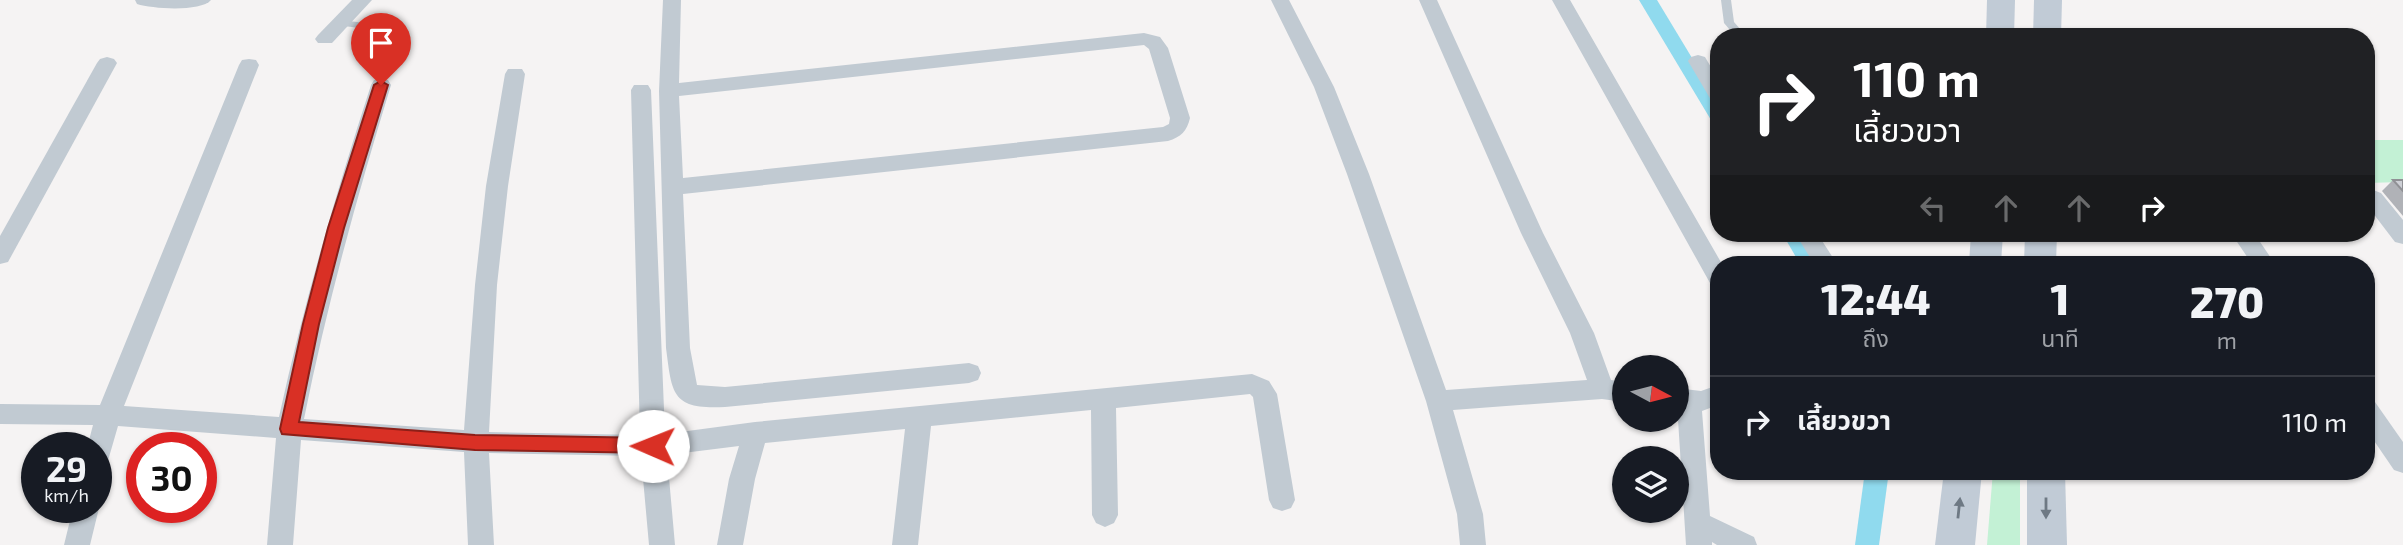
<!DOCTYPE html>
<html lang="th">
<meta charset="utf-8">
<style>
body{margin:0;font-family:"Exo 2","Noto Sans Thai",sans-serif;background:#20242c;color:#f1f3f6;height:100vh;display:flex;flex-direction:column;font-size:26px;white-space:nowrap}
*{box-sizing:border-box;margin:0}
p{font-size:23px;color:#9ea1a6}
.icon{flex:none;width:38px;height:38px;fill:none;stroke:currentColor;stroke-width:2;stroke-linecap:round;stroke-linejoin:round}
.map{position:relative;flex:1;overflow:hidden}
.sheet{position:absolute;left:1710px;top:256px;width:665px;height:224px;display:flex;flex-direction:column;background:#171b24;border-radius:28px;box-shadow:0 2px 5px #0004}
.sheet>*{flex:none}
.hud{position:absolute;left:1710px;top:28px;width:665px;height:214px;border-radius:28px;box-shadow:0 2px 5px #0004;background:#202124;color:#fff;overflow:hidden}
.needle{width:46px;rotate:97deg}
.buttons{position:absolute;left:1612px;top:355px;display:grid;gap:14px}
.buttons a{display:grid;place-items:center;width:77px;height:77px;border-radius:50%;background:#171b24;box-shadow:0 2px 5px #0004;font-size:35px}
.speed{position:absolute;left:21px;top:432px;display:flex;gap:14px;font-size:35px;font-weight:700;text-align:center}
.speed>*{display:grid;place-content:center;width:91px;height:91px;border-radius:50%;background:#171b24;box-shadow:0 2px 5px #0004;line-height:1}
.speed small{font-size:18px;font-weight:400}
.speed .limit{border:10px solid #d22;background:#fff;color:#111}
.pin{position:absolute;display:grid;place-items:center;width:60px;height:60px;color:#fff;margin:-72px -30px;border-radius:50% 50% 50% 0;rotate:-45deg;box-shadow:0 0 7px #0007}
.pin .icon{rotate:45deg}
.me{position:absolute;width:77px;margin:-38px;rotate:271deg;stroke-linejoin:round;filter:drop-shadow(0 0 5px #0008)}
.turn{display:flex;align-items:center;gap:24px;height:147px;padding:0 28px;font-size:32px}
.turn .icon{width:91px;height:91px;stroke-width:2.5}
.turn b{display:block;font-size:49px;line-height:60px}
.lanes{display:flex;align-items:center;height:66px;padding:0 28px;background:#0003;justify-content:center;gap:35px;direction:ltr}
.lanes .off{opacity:.35}
.eta{display:flex;justify-content:space-evenly;align-items:center;height:119px;text-align:center}
.eta b{font-size:42px;font-weight:800;line-height:49px}
ul{padding:0;list-style:none}
li{display:flex;align-items:center;gap:21px;height:91px;padding:0 28px;border-top:2px solid #363941}
li div{flex:1}
li b{display:block;font-size:26px}
li em{font-style:normal}
.map>svg:first-child{display:block}
.green{fill:#c3f1d5}
.lines{fill:none;stroke-linecap:round;stroke-linejoin:round}
.canal{fill:#90daee;fill-rule:evenodd}
.service{fill:#c1cad2;fill-rule:evenodd}
.minor{fill:#c1cad2;fill-rule:evenodd}
.secondary{fill:#c1cbd6;fill-rule:evenodd}
.wall{fill:#b0b2b7}
.building{fill:#cdcfd5;stroke:#909195;stroke-width:2}
.oneway{fill:#6e7984}
.route{fill:#d93025;stroke:#8d1f18;stroke-width:2}
</style>
<div class="map">
<svg width="2403" height="545" viewBox="0 0 2403 545">
<rect width="100%" height="100%" fill="#f5f3f3"/>
<g class="green">
<polygon points="2366,140 2403,140 2403,182 2366,183"/>
<polygon points="1993,471 2020,471 2020,545 1987,545"/>
</g>
<g class="lines">
<g class="canal">
<polygon points="1639,0 1657,0 1718,101 1718,122 1711,120"/>
<polygon points="1782,233 1802,233 1821,264 1800,264"/>
<polygon points="1865,471 1889,471 1879,545 1855,545"/>
</g>
<g class="service">
<polygon points="1721,0 1731,0 1734,22 1747,37 1736,37 1724,23"/>
<polygon points="340,20 383,25 388,28 383,31 336,25 335,23"/>
</g>
<g class="minor">
<path d="M 135,0 L 211,0 C 201,12 153,9 137,4 Z"/>
<polygon points="352,0 372,0 332,43 318,43 315,39 318,35"/>
<path d="M 663,0 L 681,0 L 679,83 L 1144,33 L 1160,37 L 1168,48 L 1190,118 C 1187,131 1181,137 1168,141 L 683,194 L 690,348 L 697,385 L 725,387 L 969,363 L 978,366 L 981,373 L 978,380 L 969,383 L 725,407 C 671,410 672,393 666,348 L 659,91 ZM 1144,45 L 1149,49 L 1170,118 L 1169,124 L 1163,127 L 683,178 L 679,96 Z"/>
<polygon points="1271,0 1289,0 1334,87 1369,174 1446,390 1587,380 1570,333 1521,233 1419,0 1437,0 1543,233 1594,333 1611,380 1624,382 1624,402 1602,399 1453,410 1483,514 1486,545 1460,545 1457,514 1426,401 1347,174 1314,87"/>
<polygon points="1552,0 1570,0 1722,264 1718,264 1718,285 1710,283"/>
<polygon points="1698,55 1705,57 1718,79 1718,102 1711,100 1688,61 1691,57"/>
<polygon points="107,57 114,59 117,63 8,262 0,264 0,236 97,63 100,59"/>
<path d="M 249,59 L 256,60 L 259,65 L 124,406 L 279,417 C 304,303 335,196 371,85 L 374,80 L 388,80 L 391,85 C 357,197 327,304 304,419 L 464,430 L 475,285 L 486,186 L 505,74 L 508,69 L 522,69 L 525,74 L 508,186 L 497,285 L 489,432 L 640,435 L 631,90 L 634,85 L 648,85 L 651,90 L 665,434 L 755,422 L 1252,374 L 1269,381 L 1277,394 L 1295,500 L 1291,508 L 1282,511 L 1273,508 L 1269,500 L 1253,397 L 1250,394 L 1116,408 L 1118,515 L 1114,523 L 1105,527 L 1096,523 L 1092,515 L 1091,410 L 931,426 L 918,545 L 892,545 L 905,429 L 765,443 L 755,479 L 743,545 L 717,545 L 729,479 L 739,446 L 667,455 L 675,545 L 649,545 L 641,456 L 489,453 L 494,545 L 468,545 L 464,452 L 301,440 L 293,545 L 267,545 L 276,438 L 118,426 L 105,471 L 96,474 L 96,448 L 87,448 L 93,425 L 0,424 L 0,404 L 100,405 L 239,65 L 242,60 Z"/>
<polygon points="2373,190 2381,193 2403,220 2403,244 2395,242 2366,204 2366,192"/>
<polygon points="1795,233 1817,233 1837,264 1814,264"/>
<polygon points="2231,233 2254,233 2275,264 2252,264"/>
<polygon points="1718,385 1718,405 1702,411 1710,516 1754,537 1757,545 1717,545 1712,542 1712,545 1686,545 1676,388 1701,391"/>
<polygon points="2366,399 2375,402 2403,442 2403,473 2394,470 2366,429"/>
<polygon points="96,502 99,508 90,545 64,545 73,508 96,508"/>
</g>
<g class="secondary">
<polygon points="1987,0 2015,0 2014,37 1986,37"/>
<polygon points="2034,0 2062,0 2061,37 2033,37"/>
<polygon points="1971,233 2003,233 2001,264 1969,264"/>
<polygon points="2025,233 2057,233 2056,264 2024,264"/>
<polygon points="1944,471 1982,471 1975,545 1935,545"/>
<polygon points="2027,471 2065,471 2067,545 2027,545"/>
</g>
</g>
<polygon class="wall" points="2393,180 2403,180 2403,216 2382,191"/>
<polygon class="building" points="2393,180 2403,180 2403,191"/>
<defs><path id="oneway-solid" d="M-6-.8H1V-3.2L6.5 0L1 3.2V.8H-6Z" transform="scale(1.75)"/></defs>
<g class="oneway">
<use href="#oneway-solid" transform="translate(1959 508) rotate(-84)"/>
<use href="#oneway-solid" transform="translate(2046 508) rotate(90)"/>
</g>
<polygon class="route" points="381,81 388,85 344,228 319,324 299,422 475,435 653,438 659,441 661,446 659,451 653,453 475,450 282,434 280,429 303,324 328,228 374,85"/>
</svg>
<div class="buttons">
<a><svg class="needle" viewBox="-14 -14 28 28"><path d="M0-13l5 13h-10z" fill="#e53935"/><path d="M0 13l5-13h-10z" fill="#9ea1a6"/></svg></a>
<a><svg class="icon" aria-label="layers" viewBox="0 0 24 24"><path d="M12 4l9 5-9 5-9-5zM3 14l9 5 9-5"/></svg></a>
</div>
<div class="speed"><div>29<small>km/h</small></div><div class="limit">30</div></div>
<div class="pin" style="left:381px;top:85px;background:#d93025"><svg class="icon" aria-label="arrive" viewBox="0 0 24 24"><path d="M6 21V4h12l-3 4 3 4H6"/></svg></div>
<svg class="me" style="left:653px;top:446px" viewBox="-20 -20 40 40"><circle r="19" fill="#fff"/><path d="M0-13L10 11 0 6-10 11z" fill="#d93025"/></svg>
<div class="hud">
<div class="turn"><svg class="icon" aria-label="right" viewBox="0 0 24 24"><path d="M7 20v-9h11M14 6l5 5-5 5"/></svg><div><b>110 m</b>เลี้ยวขวา</div></div>
<div class="lanes"><svg class="icon off" aria-label="left" viewBox="0 0 24 24"><path d="M17 20v-9H6M10 6l-5 5 5 5"/></svg><svg class="icon off" aria-label="ahead" viewBox="0 0 24 24"><path d="M12 20V5M6 11l6-6 6 6"/></svg><svg class="icon off" aria-label="ahead" viewBox="0 0 24 24"><path d="M12 20V5M6 11l6-6 6 6"/></svg><svg class="icon" aria-label="right" viewBox="0 0 24 24"><path d="M7 20v-9h11M14 6l5 5-5 5"/></svg></div>
</div>
<section class="sheet">
<div class="eta">
<div><b>12:44</b><p>ถึง</p></div>
<div><b>1</b><p>นาที</p></div>
<div><b>270</b><p>m</p></div>
</div>
<ul>
<li><svg class="icon" aria-label="right" viewBox="0 0 24 24"><path d="M7 20v-9h11M14 6l5 5-5 5"/></svg><div><b>เลี้ยวขวา</b></div><em>110 m</em></li>
</ul>
</section>
</div>
